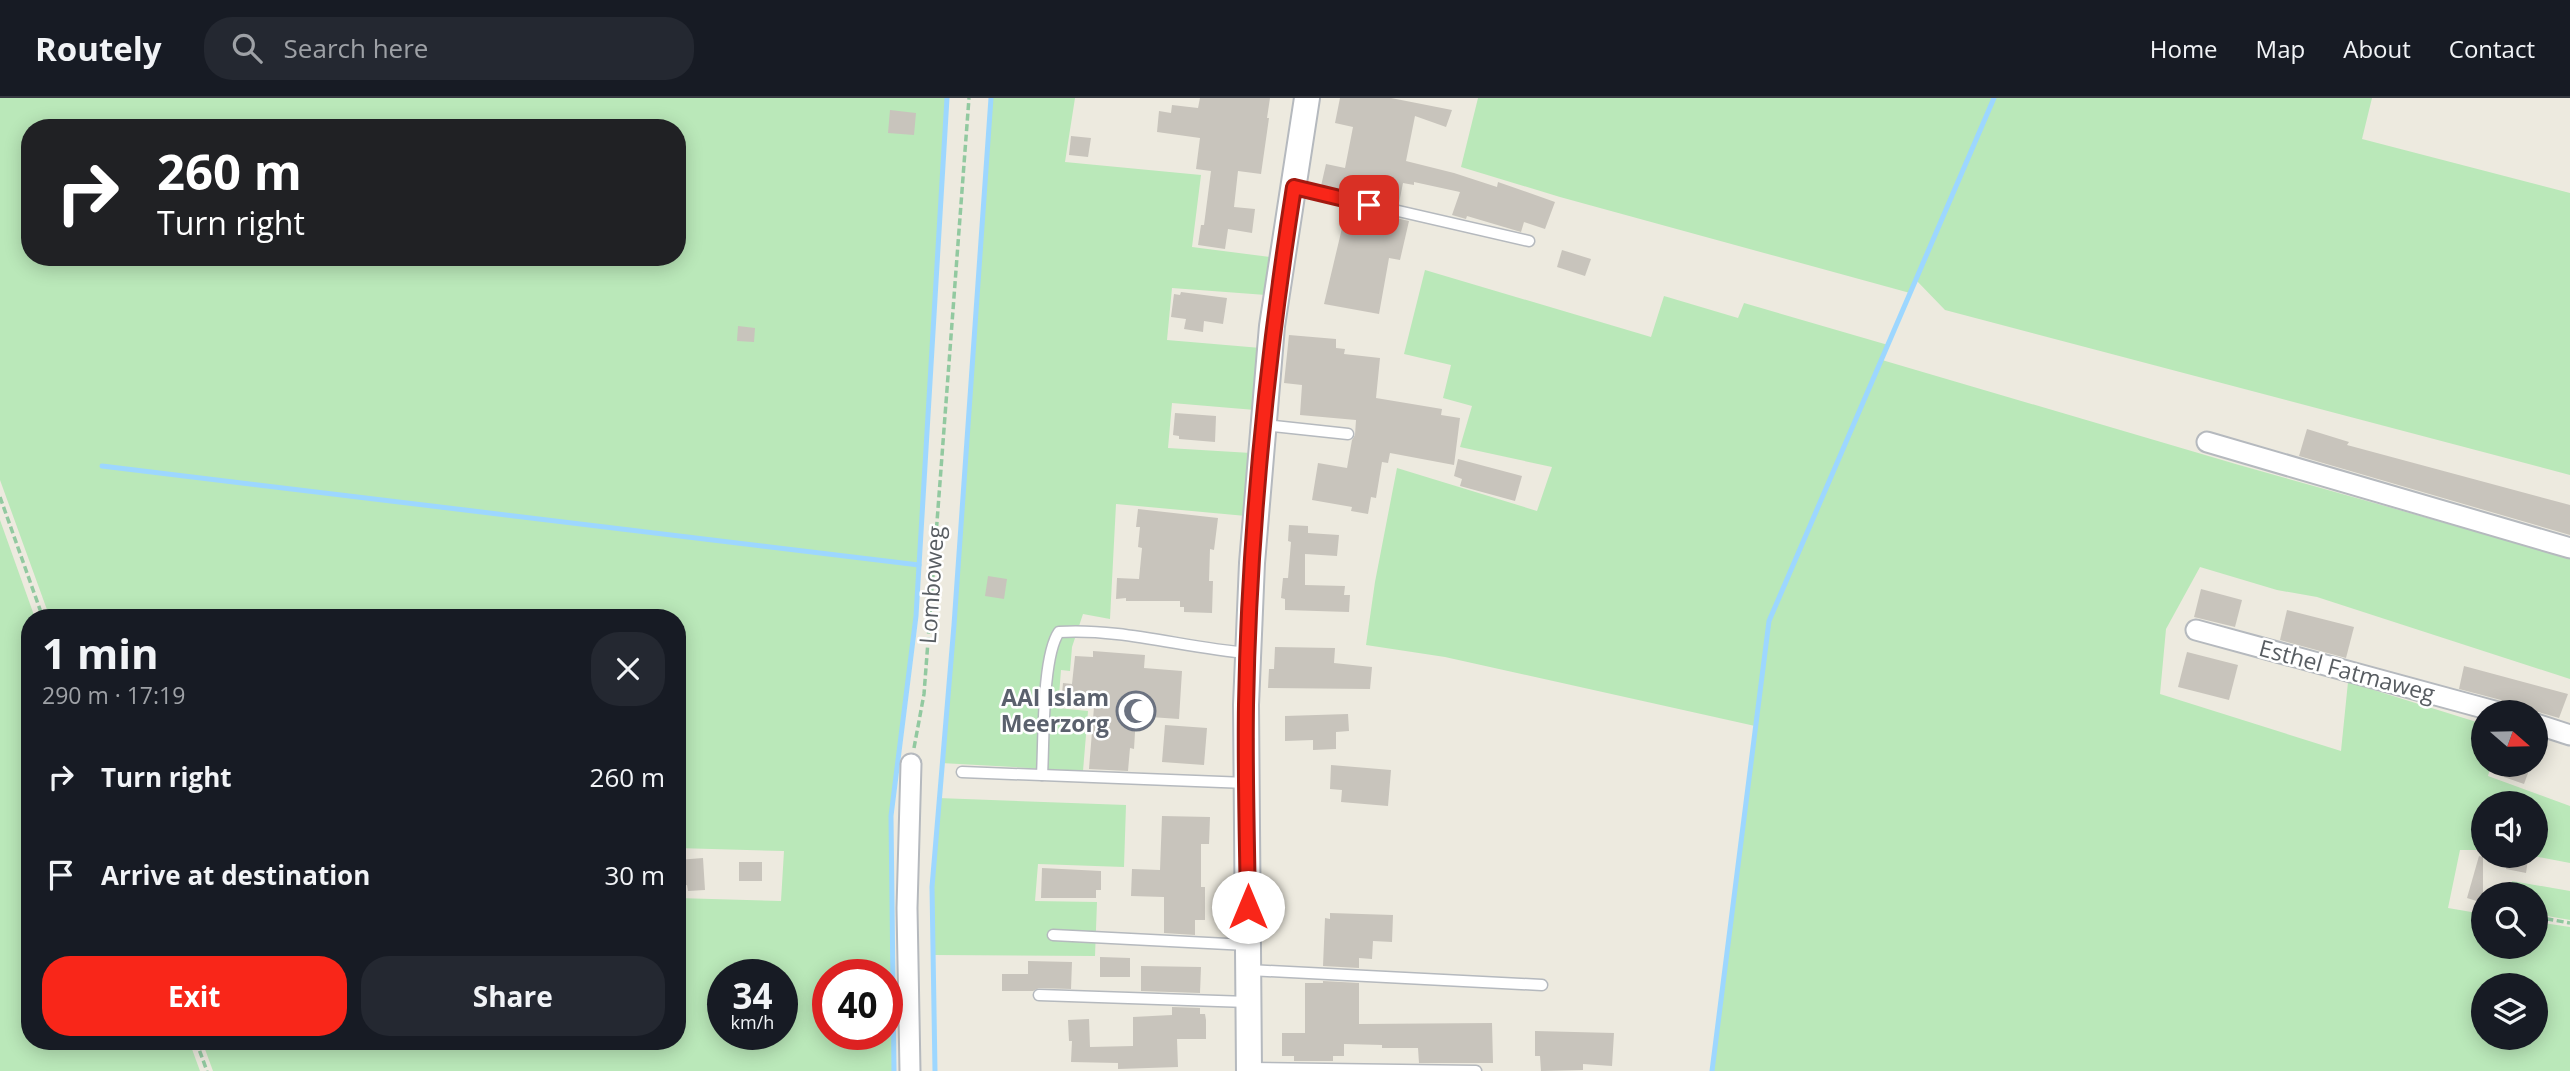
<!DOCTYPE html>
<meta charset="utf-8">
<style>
body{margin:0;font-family:"Open Sans",sans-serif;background:#242831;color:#f1f3f6;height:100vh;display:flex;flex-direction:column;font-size:26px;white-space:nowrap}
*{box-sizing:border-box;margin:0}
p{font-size:23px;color:#9ea1a6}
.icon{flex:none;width:38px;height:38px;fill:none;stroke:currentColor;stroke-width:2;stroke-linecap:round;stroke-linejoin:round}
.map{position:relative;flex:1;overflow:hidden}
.drawer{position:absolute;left:21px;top:511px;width:665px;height:441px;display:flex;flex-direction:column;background:#171b24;border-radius:28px;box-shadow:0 4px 18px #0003}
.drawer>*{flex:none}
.banner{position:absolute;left:21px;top:21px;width:665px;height:147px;border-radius:28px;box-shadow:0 4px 18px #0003;background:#202124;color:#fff;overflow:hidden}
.needle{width:46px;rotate:110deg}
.tools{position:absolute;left:2471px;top:602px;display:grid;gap:14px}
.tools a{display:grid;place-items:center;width:77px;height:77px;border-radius:50%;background:#171b24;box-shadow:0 4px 18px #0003;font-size:35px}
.speed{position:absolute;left:707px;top:861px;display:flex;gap:14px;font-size:35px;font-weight:700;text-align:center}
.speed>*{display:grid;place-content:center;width:91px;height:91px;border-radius:50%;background:#171b24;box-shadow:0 4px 18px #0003;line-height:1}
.speed small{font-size:18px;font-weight:400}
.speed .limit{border:10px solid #d22;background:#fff;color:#111}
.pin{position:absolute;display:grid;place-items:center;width:60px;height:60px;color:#fff;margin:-30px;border-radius:14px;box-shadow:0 4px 10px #0006}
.me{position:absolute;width:77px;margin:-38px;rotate:0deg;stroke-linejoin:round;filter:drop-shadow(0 0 5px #0008)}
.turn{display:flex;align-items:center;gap:24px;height:147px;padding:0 21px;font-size:32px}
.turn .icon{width:91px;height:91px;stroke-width:2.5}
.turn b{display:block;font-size:49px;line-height:60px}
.round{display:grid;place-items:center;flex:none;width:74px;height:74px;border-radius:28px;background:#242831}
.overview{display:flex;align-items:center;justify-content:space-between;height:119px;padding:0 21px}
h1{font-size:42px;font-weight:700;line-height:52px}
.primary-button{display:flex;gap:14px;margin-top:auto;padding:14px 21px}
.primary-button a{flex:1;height:80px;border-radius:28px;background:#f92619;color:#fff;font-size:28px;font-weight:700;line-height:80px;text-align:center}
.primary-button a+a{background:#242831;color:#f1f3f6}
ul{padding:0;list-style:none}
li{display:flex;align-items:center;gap:21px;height:98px;padding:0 21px}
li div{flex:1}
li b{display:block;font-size:26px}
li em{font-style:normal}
header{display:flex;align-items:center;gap:42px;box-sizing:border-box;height:98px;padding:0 35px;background:#171b24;border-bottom:2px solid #363941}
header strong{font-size:33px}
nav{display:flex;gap:38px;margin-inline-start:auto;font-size:24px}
.search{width:490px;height:63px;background:#242831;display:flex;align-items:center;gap:18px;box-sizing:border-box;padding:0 24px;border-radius:28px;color:#9ea1a6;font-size:26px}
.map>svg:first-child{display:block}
.green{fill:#bae8b9;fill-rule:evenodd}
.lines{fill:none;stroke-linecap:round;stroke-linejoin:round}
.stream{stroke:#9dd7ff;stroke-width:5}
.building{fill:#c8c4bc}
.service-casing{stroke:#b5b9be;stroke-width:13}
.minor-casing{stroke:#b5b9be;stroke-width:23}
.tertiary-casing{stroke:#b5b9be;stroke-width:28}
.path{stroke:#92c9a0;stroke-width:3.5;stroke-dasharray:7 3.5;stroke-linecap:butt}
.service{stroke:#fff;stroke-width:10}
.minor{stroke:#fff;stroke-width:19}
.tertiary{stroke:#fff;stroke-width:24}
.route-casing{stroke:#a21910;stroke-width:18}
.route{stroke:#f92619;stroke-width:12}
.labels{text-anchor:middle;stroke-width:5;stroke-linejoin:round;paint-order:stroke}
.street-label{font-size:23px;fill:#585d62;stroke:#fff}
.worship-label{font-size:23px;font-weight:bold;fill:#5b616d;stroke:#fff;text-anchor:end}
</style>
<header>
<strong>Routely</strong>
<div class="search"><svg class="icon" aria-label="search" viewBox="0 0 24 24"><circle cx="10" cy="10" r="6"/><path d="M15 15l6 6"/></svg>Search here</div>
<nav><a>Home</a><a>Map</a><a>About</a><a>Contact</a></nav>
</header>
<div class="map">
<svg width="2570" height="973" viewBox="0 0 2570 973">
<rect width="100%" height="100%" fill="#edeadf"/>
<g class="green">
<path d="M 0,0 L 947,0 L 916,518 L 891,718 L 894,973 L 213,973 L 202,943 L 677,943 L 677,800 L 781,803 L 784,753 L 677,750 L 677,520 L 50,520 L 0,382 ZM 30,30 L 677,30 L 677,159 L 30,159 ZM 723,877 L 782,877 L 782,936 L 723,936 ZM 828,877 L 887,877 L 887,936 L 828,936 Z"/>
<polygon points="991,0 1075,0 1065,64 1201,77 1192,149 1270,159 1266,197 1172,190 1167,242 1261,250 1255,312 1172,305 1168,350 1251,355 1246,418 1116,406 1110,521 1083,516 1072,549 1070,573 1061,572 1058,610 1088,613 1083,673 941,665 954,527"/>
<polygon points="1478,0 2372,0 2362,41 2570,95 2570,377 1945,212 1916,182 1910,195 1560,99 1461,69"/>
<path d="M 1425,172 L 1651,239 L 1664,198 L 1738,220 L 1744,205 L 1888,247 L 1882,262 L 2239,367 L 2570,460 L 2570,581 L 2317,499 L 2277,492 L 2200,469 L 2166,531 L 2160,596 L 2341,653 L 2348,584 L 2483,626 L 2483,667 L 2491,667 L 2488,678 L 2570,708 L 2570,765 L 2533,758 L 2536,758 L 2536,705 L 2483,705 L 2483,752 L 2460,752 L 2448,810 L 2483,816 L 2483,849 L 2536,849 L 2536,824 L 2570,829 L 2570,973 L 1712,973 L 1755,628 L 1445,559 L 1366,547 L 1375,484 L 1397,370 L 1537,413 L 1552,369 L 1460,349 L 1472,308 L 1443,300 L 1451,267 L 1404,256 ZM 2483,887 L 2536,887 L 2536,940 L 2483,940 Z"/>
<polygon points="0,422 35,520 30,520 30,943 189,943 200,973 0,973"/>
<polygon points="938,700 1126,707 1124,769 1038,766 1035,803 1097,804 1095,858 933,857 932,789"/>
<polygon points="2512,783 2570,793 2570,822 2536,816 2536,796 2510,796"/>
</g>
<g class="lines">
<g class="stream">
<polyline points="102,368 919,467"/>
<polyline points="894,973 891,718 916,518 947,0"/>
<polyline points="935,973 932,789 954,527 991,0"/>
<polyline points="1712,973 1769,523 1994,0"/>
</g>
</g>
<g class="building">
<polygon points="1200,0 1270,0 1267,20 1269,20 1261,76 1238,73 1234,109 1255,111 1252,135 1228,131 1225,151 1198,147 1201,127 1204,127 1211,73 1196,71 1200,40 1157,34 1159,13 1171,15 1172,7 1198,10"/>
<polygon points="1340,0 1391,0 1452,12 1446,29 1415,18 1406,63 1454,75 1497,89 1498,84 1555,104 1545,131 1524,124 1521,134 1467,118 1466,121 1452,117 1460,94 1414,84 1414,87 1403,85 1399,105 1321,88 1326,66 1345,70 1353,29 1335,25"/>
<polygon points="890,12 916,15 914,37 888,35"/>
<polygon points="1071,38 1091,40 1088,59 1069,57"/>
<polygon points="1347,109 1409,123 1400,162 1389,160 1379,216 1324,206"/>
<polygon points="1562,152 1591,161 1585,178 1557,169"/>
<polygon points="1181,194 1227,200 1223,226 1204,223 1203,234 1184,231 1186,221 1171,219 1174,196 1180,197"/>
<polygon points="738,228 755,230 754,244 737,243"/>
<polygon points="1289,237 1336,241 1336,250 1345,251 1344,256 1380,260 1376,300 1442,311 1441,317 1460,320 1454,367 1390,355 1388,365 1382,364 1376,400 1371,399 1368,416 1351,413 1352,409 1312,402 1318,365 1347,370 1352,342 1355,337 1356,322 1300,317 1302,287 1284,285"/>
<polygon points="1175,315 1216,318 1215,344 1179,341 1179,338 1173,337"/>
<polygon points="2307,331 2349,344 2347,347 2570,407 2570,437 2299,358"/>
<polygon points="1458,361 1522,378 1515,403 1460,388 1462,381 1454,378"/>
<polygon points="1138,411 1218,420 1214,452 1210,451 1209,483 1213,483 1212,515 1184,514 1184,509 1180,509 1180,503 1126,503 1126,500 1116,501 1117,480 1139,481 1142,450 1138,449 1140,429 1136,429"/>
<polygon points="1289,427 1308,428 1308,435 1339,437 1337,458 1305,456 1305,487 1345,488 1344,497 1350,497 1349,514 1285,512 1285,501 1281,500 1283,480 1288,480 1291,444 1288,443"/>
<polygon points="988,478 1007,481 1004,501 985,498"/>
<polygon points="2201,491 2242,502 2235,529 2194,519"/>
<polygon points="2287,512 2354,529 2346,560 2280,542"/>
<polygon points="1275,549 1335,550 1334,565 1372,569 1370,591 1268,590 1269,571 1274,571"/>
<polygon points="1093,553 1145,557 1144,570 1182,573 1179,621 1136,618 1134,651 1130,650 1128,673 1089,671 1094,609 1061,606 1063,585 1072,586 1075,558 1093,559"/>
<polygon points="2187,554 2238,567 2229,602 2178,589"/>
<polygon points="2464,568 2568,596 2559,620 2518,608 2517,613 2510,611 2501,602 2459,591"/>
<polygon points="1348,616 1349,633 1336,634 1336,651 1313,652 1313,642 1285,643 1285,618"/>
<polygon points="1165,627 1207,630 1204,667 1162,664"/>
<polygon points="1331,667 1391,672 1388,708 1341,704 1342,692 1330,691"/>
<polygon points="2508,667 2531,667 2524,686 2504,679"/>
<polygon points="1162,718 1210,719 1209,746 1201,746 1201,789 1205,789 1205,822 1195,822 1195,837 1164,835 1164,799 1131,798 1132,771 1160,772"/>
<polygon points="2479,758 2483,759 2483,805 2467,800"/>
<polygon points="2509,758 2528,761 2526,775 2506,771"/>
<polygon points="703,760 705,792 688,793 687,787 677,788 677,762"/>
<rect x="739" y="764" width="23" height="19"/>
<polygon points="1042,770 1101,773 1101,792 1096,792 1096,800 1041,800"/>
<polygon points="1330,815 1393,817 1392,844 1373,843 1372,861 1359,860 1359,870 1323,868 1325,820 1330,821"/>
<polygon points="1100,859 1130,860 1130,879 1100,879"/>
<polygon points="1028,863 1072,864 1071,891 1039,890 1033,893 1002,893 1002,876 1028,876"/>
<polygon points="1141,868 1201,869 1200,895 1141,893"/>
<polygon points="1323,883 1359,885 1359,926 1492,925 1493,965 1419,965 1418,950 1382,950 1382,947 1344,946 1344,958 1333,958 1333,963 1294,963 1294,958 1282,958 1282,935 1305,935 1305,885 1323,885"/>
<polygon points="1172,909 1200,910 1200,916 1205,916 1206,922 1206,941 1177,941 1178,969 1118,971 1118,965 1071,964 1072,943 1069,943 1068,922 1089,921 1090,949 1133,948 1133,919 1172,917"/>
<polygon points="1535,933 1614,935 1612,968 1583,966 1583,972 1541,973 1540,958 1535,958"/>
</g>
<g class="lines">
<defs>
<g id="service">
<polyline points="1294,89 1529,143"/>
<polyline points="1264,327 1348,336"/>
<polyline points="962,674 1247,685"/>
<path d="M 1042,677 C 1044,643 1042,558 1059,534 C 1122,530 1185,550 1248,555"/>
<polyline points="1053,837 1247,847"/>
<polyline points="1249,872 1542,887"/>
<polyline points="1039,897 1248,904"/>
<polyline points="1249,970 1476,973"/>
</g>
<g id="minor">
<polyline points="2207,344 2570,450"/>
<polyline points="2196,532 2498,614"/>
<polyline points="2536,626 2570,637"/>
<polyline points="910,973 907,810 911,666"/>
</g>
<polyline id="tertiary" points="1249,973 1246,607 1252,465 1272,228 1307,0"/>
</defs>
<use href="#service" class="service-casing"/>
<use href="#minor" class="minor-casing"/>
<use href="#tertiary" class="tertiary-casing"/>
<g class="path">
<polyline points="0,399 43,520"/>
<polyline points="914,650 924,596 969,0"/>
<polyline points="2536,819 2570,825"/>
<polyline points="196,943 207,973"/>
</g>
<use href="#service" class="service"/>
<use href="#minor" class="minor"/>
<use href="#tertiary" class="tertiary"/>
</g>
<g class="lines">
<defs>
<path id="route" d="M 1248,809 C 1247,742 1245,674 1246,607 C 1249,433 1267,260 1294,89 L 1369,107"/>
</defs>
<use href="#route" class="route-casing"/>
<use href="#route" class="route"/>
</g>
<defs>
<symbol id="mosque-ring" viewBox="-11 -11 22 22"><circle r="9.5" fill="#fff" stroke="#6b7280" stroke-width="1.5"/><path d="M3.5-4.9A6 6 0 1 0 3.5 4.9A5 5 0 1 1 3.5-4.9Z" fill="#6b7280"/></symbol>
</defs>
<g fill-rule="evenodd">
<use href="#mosque-ring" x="1114" y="591" width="44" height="44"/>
</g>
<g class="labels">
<g class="street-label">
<text transform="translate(932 487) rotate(-86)" y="8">Lomboweg</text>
<text transform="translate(2347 573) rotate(15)" y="8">Esthel Fatmaweg</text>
</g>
<g class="worship-label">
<text x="1109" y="608">AAI Islam<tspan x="1109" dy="26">Meerzorg</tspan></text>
</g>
</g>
</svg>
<div class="tools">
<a><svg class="needle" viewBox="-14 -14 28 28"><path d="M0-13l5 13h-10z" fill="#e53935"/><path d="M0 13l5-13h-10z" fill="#9ea1a6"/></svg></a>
<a><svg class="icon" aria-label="sound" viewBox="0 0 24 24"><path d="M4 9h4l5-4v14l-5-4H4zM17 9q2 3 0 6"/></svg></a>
<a><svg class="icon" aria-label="search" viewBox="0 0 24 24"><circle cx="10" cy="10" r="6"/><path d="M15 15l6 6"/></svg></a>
<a><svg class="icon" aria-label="layers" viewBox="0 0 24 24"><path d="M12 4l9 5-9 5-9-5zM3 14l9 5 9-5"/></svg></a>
</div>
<div class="speed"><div>34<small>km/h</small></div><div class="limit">40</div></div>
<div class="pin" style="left:1369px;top:107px;background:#d93025"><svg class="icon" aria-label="arrive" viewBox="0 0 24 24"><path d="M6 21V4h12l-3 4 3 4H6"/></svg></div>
<svg class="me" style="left:1248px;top:809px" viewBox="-20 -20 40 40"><circle r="19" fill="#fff"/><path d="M0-13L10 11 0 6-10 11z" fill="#f92619"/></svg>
<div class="banner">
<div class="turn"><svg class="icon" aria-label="right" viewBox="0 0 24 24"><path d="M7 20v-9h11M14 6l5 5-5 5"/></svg><div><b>260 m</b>Turn right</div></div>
</div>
<section class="drawer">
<div class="overview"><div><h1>1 min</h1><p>290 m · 17:19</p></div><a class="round"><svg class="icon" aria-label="close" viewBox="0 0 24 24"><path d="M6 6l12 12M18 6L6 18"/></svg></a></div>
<ul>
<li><svg class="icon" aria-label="right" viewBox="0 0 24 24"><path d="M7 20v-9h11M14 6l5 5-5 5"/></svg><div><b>Turn right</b></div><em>260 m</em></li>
<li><svg class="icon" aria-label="arrive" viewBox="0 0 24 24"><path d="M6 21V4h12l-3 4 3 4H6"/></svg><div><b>Arrive at destination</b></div><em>30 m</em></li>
</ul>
<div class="primary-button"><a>Exit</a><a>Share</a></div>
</section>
</div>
